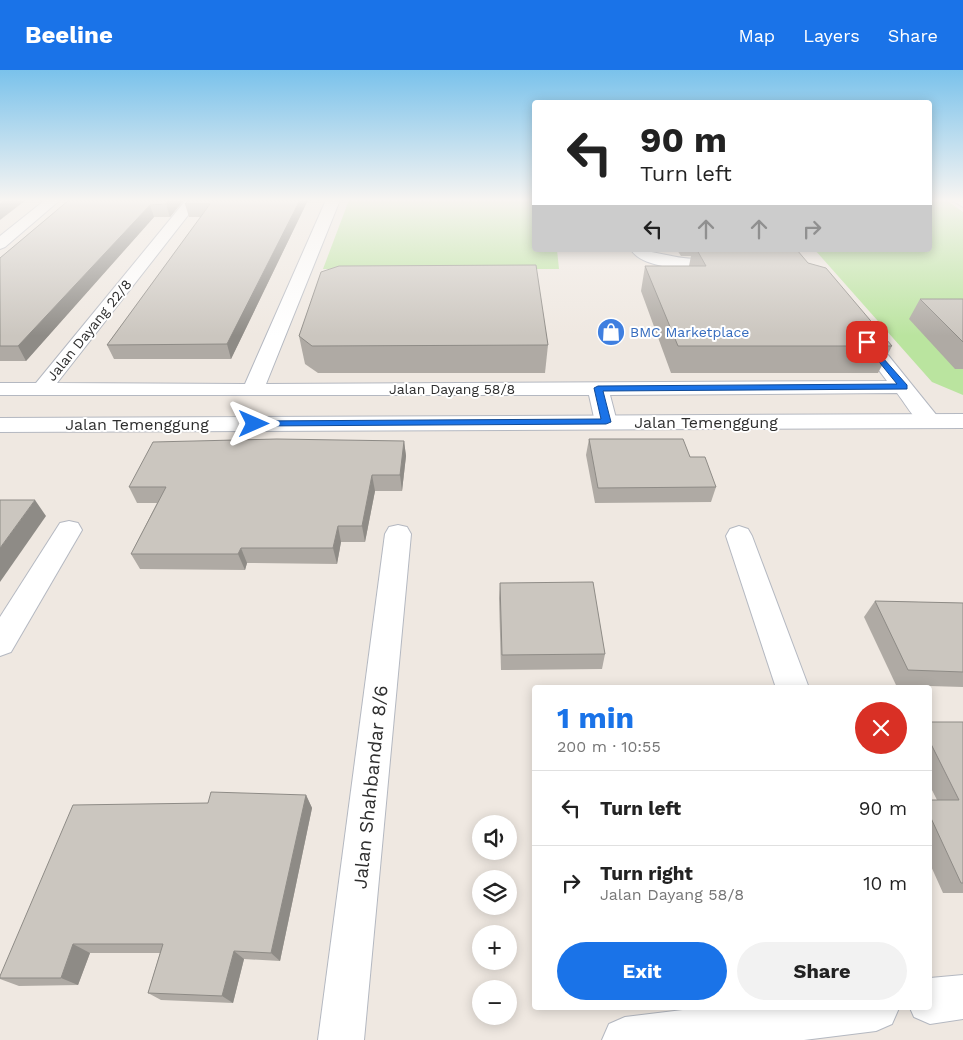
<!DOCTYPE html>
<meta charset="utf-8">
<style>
body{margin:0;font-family:"Work Sans",sans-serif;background:#f2f2f2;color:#222;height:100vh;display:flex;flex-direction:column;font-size:19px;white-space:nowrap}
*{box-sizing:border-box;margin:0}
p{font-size:16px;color:#767676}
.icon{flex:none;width:28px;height:28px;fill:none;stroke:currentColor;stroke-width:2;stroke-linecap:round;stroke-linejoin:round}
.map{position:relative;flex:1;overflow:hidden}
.drawer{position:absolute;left:532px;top:615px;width:400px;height:325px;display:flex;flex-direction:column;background:#fff;border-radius:5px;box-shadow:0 2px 12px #0003}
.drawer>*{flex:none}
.guide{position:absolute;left:532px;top:30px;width:400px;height:152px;border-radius:5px;box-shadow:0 2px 12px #0003;background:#fff;color:#222;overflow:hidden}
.controls{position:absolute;left:472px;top:745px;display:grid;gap:10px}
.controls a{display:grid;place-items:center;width:45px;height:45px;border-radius:50%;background:#fff;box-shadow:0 2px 12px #0003;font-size:25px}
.pin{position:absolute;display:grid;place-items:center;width:42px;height:42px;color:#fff;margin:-21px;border-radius:10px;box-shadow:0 2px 8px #0006}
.me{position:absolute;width:55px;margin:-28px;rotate:90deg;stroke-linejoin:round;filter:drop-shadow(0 0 4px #0008)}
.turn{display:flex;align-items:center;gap:18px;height:105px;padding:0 25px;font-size:22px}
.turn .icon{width:65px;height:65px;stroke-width:2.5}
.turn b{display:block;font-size:35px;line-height:42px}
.lanes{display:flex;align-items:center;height:48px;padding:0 25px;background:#0003;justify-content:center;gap:25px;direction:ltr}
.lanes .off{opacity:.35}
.round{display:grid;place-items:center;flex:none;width:52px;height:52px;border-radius:26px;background:#f2f2f2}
.head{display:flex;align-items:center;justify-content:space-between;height:85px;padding:0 25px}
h1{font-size:30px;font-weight:700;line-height:38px;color:#1a73e8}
.primary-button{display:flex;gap:10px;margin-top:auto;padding:10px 25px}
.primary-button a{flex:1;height:58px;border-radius:30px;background:#1a73e8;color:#fff;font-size:20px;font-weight:700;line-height:58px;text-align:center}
.primary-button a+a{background:#f2f2f2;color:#222}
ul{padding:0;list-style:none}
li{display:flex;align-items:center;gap:15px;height:75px;padding:0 25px;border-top:1px solid #e0e0e0}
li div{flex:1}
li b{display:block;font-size:19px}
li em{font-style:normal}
header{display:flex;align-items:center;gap:30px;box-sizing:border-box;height:70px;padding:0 25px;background:#1a73e8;color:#fff}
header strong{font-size:24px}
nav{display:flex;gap:28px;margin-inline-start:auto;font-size:18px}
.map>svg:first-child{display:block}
.green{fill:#bae49f}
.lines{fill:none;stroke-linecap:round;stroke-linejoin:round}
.street-casing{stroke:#b4b8c1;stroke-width:2}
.secondary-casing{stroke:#b4b8c1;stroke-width:2}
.street{fill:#fff;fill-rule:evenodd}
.secondary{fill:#fff;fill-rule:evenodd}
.wall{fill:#afaaa4}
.shaded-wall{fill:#8e8b86}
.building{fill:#cbc6bf;stroke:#8e8b86}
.route{fill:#1a73e8;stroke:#114b97}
.labels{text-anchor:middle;stroke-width:4;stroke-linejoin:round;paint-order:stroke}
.far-street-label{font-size:14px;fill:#2e2e2e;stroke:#fff}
.far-shop-label{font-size:14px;fill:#366cbe;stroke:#fff;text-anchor:start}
.street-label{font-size:16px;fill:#2e2e2e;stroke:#fff}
.near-street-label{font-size:19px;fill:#2e2e2e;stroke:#fff}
</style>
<header>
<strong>Beeline</strong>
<nav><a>Map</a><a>Layers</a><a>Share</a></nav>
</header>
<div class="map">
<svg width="963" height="970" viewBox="0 0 963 970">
<rect width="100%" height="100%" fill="#efe8e1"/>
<g class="green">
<polygon points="349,130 535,130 535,180 583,180 557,180 559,199 323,199"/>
<polygon points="930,130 946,130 963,142 963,325 932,312 815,180 930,180"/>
</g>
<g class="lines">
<defs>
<g id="street">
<polygon points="45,130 60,130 5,177 0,179 0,166"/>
<path d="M 186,130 L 200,130 L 57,313 L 245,314 L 326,130 L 340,130 L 266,314 L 887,311 L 851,263 L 853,259 L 867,259 L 942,352 L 939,357 C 919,362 909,338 897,323 L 610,325 L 617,352 L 614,357 L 606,359 L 598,357 L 595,352 L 589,325 L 0,325 L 0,313 L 36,313 Z"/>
<polygon points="952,130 963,130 963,137"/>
<path d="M 631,180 C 654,180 674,189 697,189 C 707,189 729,184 735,193 L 727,198 C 702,198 647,203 631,180 Z"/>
<polygon points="69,451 78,453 82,460 11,582 0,586 0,547 60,453"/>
<polygon points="398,455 407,457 411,464 364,970 318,970 385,464 389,457"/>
<polygon points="739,456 748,459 752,466 809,618 776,618 726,466 730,459"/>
<polygon points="963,905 963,949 930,954 914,947 910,938 930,938 930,908"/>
<polygon points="699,938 899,938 892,954 876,961 804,970 602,970 609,954 625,947"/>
</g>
<polygon id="secondary" points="963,344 963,358 0,362 0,348"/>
</defs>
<use href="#street" class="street-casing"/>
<use href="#secondary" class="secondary-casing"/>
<use href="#street" class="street"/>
<use href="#secondary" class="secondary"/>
</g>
<g class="wall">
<polygon points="69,130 184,130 170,147 154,147 26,291 0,291 0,188"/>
<polygon points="308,130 231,289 114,289 107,275 201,147 189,147 185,134"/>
<polygon points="677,180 797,180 808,193 892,276 878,303 671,303 641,221 645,196 689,196 691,186 681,186"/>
<polygon points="920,229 963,229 963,299 955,299 909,249"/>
<polygon points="299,266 548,275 545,303 318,303 305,294"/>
<polygon points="589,369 690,387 716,417 711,432 595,433 586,385"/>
<polygon points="404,371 406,386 402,421 375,421 365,472 341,472 337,494 247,493 245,500 140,499 131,484 157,433 137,433 129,417"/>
<polygon points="500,513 605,584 602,599 501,600 499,528"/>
<polygon points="875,531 963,533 963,617 896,615 864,547"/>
<polygon points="930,652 963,652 963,823 943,823 930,794 930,730 937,730 930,716"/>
<polygon points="306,725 312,738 280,891 244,889 233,933 161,930 148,923 160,883 90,883 78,915 19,916 0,909 0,906 208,733"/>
</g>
<g class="shaded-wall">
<polygon points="4,130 26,130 0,150 0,133"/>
<polygon points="169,130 184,130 170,147 166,134"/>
<polygon points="300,130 308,130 231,289 227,274"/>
<polygon points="150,135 154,147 26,291 18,276"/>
<polygon points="404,371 406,386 402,421 400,405"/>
<polygon points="372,405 375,421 365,472 362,456"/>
<polygon points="35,430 46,446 0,512 0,478"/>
<polygon points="338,456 341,472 337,494 333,478"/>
<polygon points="241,478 247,493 245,500 238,484"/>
<polygon points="306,725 312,738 280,891 271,883"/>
<polygon points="73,874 90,883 78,915 61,908"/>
<polygon points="234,881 244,889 233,933 222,926"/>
</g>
<g class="building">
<polygon points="69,130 169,130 166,134 150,135 18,276 0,276 0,188"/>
<polygon points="189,130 300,130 227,274 107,275 210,134 185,134"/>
<polygon points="697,180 797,180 808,193 826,198 892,276 678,276 645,196 706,196"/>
<polygon points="536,195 548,275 312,276 299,266 321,202 339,196"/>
<polygon points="920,229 963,229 963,272"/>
<polygon points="277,369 404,371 400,405 372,405 362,456 338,456 333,478 241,478 238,484 131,484 166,417 129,417 153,372"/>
<polygon points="589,369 683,369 690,387 705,387 716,417 598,418"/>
<polygon points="0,430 35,430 0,478"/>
<polygon points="593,512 605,584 502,585 500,513"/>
<polygon points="875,531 963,533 963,602 908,600"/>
<polygon points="930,652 963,652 963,813 961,813 930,746 930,730 959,730 930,672"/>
<polygon points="211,722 306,725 271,883 234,881 222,926 148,923 163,874 73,874 61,908 0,908 0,906 73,735 208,733"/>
</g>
<linearGradient id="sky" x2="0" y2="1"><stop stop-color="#7ac2eb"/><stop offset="0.49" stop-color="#f8f5f2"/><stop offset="1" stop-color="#f8f5f2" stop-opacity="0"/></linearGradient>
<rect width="963" height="266" fill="url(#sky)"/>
<polygon class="route" points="867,270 907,315 907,319 603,321 611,352 606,354 254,356 250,354 254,351 601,349 594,318 598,316 897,314 863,272"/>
<defs>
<symbol id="shop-disc" viewBox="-11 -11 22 22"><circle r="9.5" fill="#3f7fe0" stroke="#fff"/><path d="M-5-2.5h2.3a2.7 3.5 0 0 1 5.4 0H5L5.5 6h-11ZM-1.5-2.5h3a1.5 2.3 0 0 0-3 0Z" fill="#fff"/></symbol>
</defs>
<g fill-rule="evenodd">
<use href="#shop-disc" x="595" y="246" width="32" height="32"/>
</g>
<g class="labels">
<g class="far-street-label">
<text transform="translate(89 260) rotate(-51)" y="5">Jalan Dayang 22/8</text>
<text x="452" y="324">Jalan Dayang 58/8</text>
</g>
<g class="far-shop-label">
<text x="630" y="267">BMC Marketplace</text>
</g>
<g class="street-label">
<text x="706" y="358">Jalan Temenggung</text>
<text x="137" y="360">Jalan Temenggung</text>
</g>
<g class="near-street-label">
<text transform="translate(370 717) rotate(-84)" y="7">Jalan Shahbandar 8/6</text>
</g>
</g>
</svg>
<div class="controls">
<a><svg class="icon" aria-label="sound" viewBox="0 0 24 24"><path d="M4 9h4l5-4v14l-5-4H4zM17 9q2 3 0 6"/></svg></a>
<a><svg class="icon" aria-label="layers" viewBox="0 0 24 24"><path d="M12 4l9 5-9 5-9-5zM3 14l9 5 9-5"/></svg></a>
<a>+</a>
<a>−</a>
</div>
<div class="pin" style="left:867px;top:272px;background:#d93025"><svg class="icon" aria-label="arrive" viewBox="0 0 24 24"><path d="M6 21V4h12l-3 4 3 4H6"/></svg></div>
<svg class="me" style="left:254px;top:354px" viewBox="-20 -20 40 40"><path d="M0-17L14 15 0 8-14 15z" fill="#1a73e8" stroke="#fff" stroke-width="4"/></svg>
<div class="guide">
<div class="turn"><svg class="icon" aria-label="left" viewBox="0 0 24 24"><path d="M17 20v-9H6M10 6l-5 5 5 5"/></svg><div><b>90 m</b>Turn left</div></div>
<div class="lanes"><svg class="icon" aria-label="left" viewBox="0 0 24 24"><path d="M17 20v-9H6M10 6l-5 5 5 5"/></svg><svg class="icon off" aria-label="ahead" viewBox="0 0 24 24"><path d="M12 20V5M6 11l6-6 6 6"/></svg><svg class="icon off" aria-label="ahead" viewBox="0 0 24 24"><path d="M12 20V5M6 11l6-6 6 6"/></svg><svg class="icon off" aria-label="right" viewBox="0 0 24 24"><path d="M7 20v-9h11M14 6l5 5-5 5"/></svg></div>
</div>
<section class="drawer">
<div class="head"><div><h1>1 min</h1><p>200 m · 10:55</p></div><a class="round" style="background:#d93025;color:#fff"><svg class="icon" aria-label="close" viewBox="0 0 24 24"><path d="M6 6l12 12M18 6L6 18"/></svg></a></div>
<ul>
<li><svg class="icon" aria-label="left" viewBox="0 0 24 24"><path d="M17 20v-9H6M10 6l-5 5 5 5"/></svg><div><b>Turn left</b></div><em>90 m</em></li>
<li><svg class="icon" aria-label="right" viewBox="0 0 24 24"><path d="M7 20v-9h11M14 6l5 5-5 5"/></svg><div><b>Turn right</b><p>Jalan Dayang 58/8</p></div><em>10 m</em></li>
</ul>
<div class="primary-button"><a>Exit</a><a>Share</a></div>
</section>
</div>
